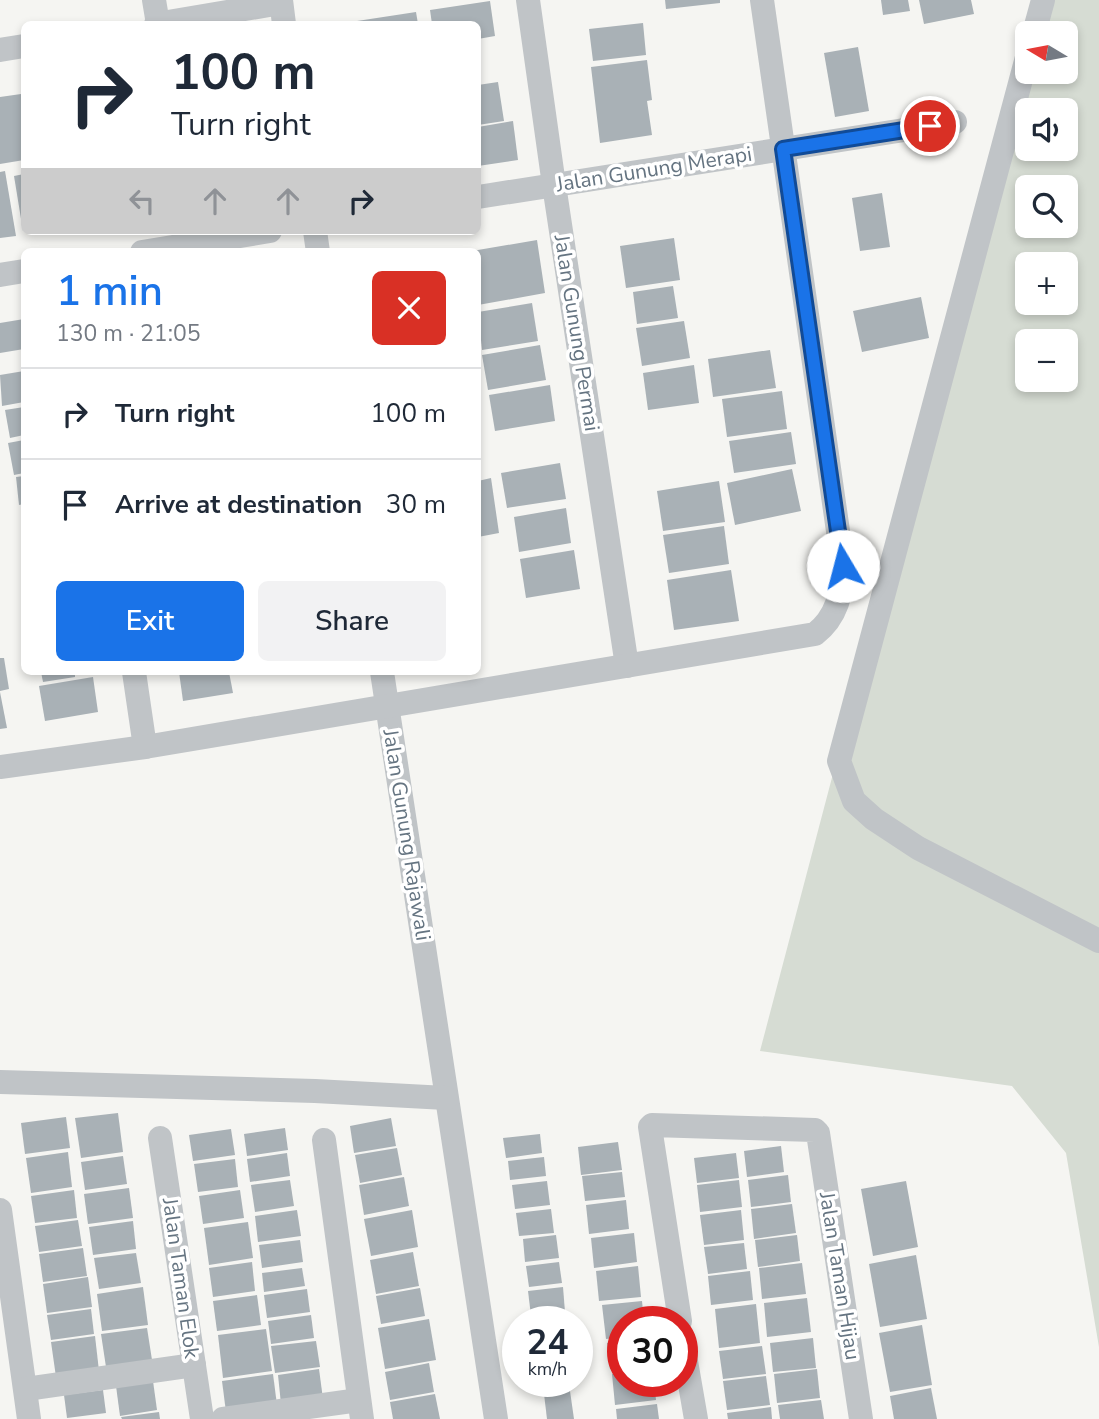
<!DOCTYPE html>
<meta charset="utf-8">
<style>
body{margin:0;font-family:"Nunito Sans",sans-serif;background:#f2f2f3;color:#1f2937;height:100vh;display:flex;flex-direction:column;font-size:26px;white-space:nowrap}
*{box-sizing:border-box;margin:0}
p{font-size:23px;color:#747a83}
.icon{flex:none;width:38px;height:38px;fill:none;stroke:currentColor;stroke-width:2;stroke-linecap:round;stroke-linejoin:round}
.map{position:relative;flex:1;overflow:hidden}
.side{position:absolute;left:21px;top:248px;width:460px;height:427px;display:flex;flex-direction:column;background:#fff;border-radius:10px;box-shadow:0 4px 10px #0003}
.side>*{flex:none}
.hud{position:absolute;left:21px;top:21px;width:460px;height:214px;border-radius:10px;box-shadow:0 4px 10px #0003;background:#fff;color:#1f2937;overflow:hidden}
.needle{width:46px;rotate:280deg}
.buttons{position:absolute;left:1015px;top:21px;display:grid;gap:14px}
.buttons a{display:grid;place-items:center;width:63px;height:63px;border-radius:10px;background:#fff;box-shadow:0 4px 10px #0003;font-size:35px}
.speed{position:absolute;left:502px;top:1306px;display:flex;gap:14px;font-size:35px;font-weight:700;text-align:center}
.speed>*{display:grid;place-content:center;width:91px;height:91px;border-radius:50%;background:#fff;box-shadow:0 4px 10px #0003;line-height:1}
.speed small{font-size:18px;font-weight:400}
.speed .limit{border:10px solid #d22;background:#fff;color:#111}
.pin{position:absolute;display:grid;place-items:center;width:60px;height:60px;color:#fff;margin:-30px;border:4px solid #fff;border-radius:50%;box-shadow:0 2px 7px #0007}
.me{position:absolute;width:77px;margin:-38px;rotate:352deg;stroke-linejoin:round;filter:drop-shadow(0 0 5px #0008)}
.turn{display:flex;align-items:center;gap:24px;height:147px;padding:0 35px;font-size:32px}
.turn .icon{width:91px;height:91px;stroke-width:2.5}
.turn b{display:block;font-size:49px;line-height:60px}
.lanes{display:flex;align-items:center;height:66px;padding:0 35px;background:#0003;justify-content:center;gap:35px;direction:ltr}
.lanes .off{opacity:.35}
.round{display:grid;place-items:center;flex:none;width:74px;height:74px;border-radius:10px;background:#f2f2f3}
.head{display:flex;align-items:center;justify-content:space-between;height:119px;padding:0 35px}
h1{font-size:42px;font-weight:600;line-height:52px;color:#1a73e8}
.button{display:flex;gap:14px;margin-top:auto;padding:14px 35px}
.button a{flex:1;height:80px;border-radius:10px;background:#1a73e8;color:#fff;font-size:28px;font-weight:600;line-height:80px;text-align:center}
.button a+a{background:#f2f2f3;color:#1f2937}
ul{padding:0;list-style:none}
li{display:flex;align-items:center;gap:21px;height:91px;padding:0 35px;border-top:2px solid #e0e1e3}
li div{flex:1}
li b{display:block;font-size:26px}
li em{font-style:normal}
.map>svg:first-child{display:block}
.green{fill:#d6dcd3;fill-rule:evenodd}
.building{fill:#a9b1b6}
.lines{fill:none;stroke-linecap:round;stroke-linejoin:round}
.street{stroke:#c0c4c7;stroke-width:24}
.route-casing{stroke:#114b97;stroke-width:18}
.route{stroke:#1a73e8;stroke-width:12}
.labels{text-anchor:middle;stroke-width:7;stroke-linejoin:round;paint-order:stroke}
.street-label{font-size:21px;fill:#657481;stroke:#fff}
</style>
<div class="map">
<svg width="1099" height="1419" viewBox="0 0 1099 1419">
<rect width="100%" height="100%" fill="#f5f5f2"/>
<path class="green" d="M 1037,0 L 1099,0 L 1099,1347 L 1066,1153 L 1012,1086 L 760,1051 L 1027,37 L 1027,72 L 1066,72 L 1066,33 L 1028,33 ZM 1027,110 L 1066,110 L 1066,149 L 1027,149 ZM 1027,187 L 1066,187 L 1066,226 L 1027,226 ZM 1027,264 L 1066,264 L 1066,303 L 1027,303 ZM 1027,341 L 1066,341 L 1066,380 L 1027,380 Z"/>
<g class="building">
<polygon points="665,0 720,0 720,3 666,9"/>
<polygon points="881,0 908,0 910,11 883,15"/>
<polygon points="919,0 971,0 974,14 924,24"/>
<polygon points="490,1 495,36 478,39 478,24 432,24 430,10"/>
<polygon points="416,12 418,24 344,24 344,23"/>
<polygon points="643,23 646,55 593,61 589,29"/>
<polygon points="858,47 869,111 835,117 824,53"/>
<polygon points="647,60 652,100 647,101 652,135 600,143 591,67"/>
<polygon points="498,82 504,121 478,125 478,85"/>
<polygon points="21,94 24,116 24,160 0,164 0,97"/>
<polygon points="513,121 518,160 478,166 478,127"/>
<polygon points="5,171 16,236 0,238 0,172"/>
<polygon points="24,174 24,230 23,231 14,176"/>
<polygon points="882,193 890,247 860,251 852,198"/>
<polygon points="674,238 680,280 626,288 620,246"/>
<polygon points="537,240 545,293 478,305 478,252 472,251"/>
<polygon points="673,286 678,318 637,324 633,292"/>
<polygon points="921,297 929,338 862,352 853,311"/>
<polygon points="532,303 538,341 482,350 478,312"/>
<polygon points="24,319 24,349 0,353 0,323"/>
<polygon points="684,321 690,358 642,366 636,328"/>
<polygon points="540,345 546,380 488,390 482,355"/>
<polygon points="770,350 776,388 713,397 708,359"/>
<polygon points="694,365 699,403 648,410 643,373"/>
<polygon points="24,371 24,402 2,406 0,375"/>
<polygon points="550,385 555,421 495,431 489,395"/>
<polygon points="782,391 787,429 727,437 722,399"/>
<polygon points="24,407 24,435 10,438 5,410"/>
<polygon points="791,432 796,464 734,473 729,441"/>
<polygon points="24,440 24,473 14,475 8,443"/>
<polygon points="560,463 566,499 507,508 501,473"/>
<polygon points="792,469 801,511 735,525 727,483"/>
<polygon points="24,476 24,504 19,505 16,477"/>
<polygon points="491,478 499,533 478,537 478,481"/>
<polygon points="719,481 725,522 663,531 657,491"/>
<polygon points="566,508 571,543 519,552 514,517"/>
<polygon points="724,526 729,564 669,573 663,535"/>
<polygon points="574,550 580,589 526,598 520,559"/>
<polygon points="731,570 739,621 674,630 667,580"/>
<polygon points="0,658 4,658 9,689 0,691"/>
<polygon points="41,672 75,672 75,677 43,682"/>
<polygon points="179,672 229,672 233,693 183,701"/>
<polygon points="93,677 98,712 45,721 39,686"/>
<polygon points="0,692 7,728 0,729"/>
<polygon points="118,1113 123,1152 81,1158 75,1118"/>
<polygon points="66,1117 70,1148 25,1154 21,1123"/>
<polygon points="391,1118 396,1146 354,1153 350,1126"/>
<polygon points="285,1128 288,1150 247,1156 244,1134"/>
<polygon points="231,1129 235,1155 193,1161 189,1135"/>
<polygon points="540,1134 542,1153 506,1158 503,1138"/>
<polygon points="618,1142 622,1170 581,1175 578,1147"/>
<polygon points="781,1146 784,1172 747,1177 744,1151"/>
<polygon points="397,1148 402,1175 360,1183 355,1155"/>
<polygon points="68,1152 72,1187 31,1193 26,1158"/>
<polygon points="287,1153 290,1176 250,1182 247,1159"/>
<polygon points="736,1153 739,1178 697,1183 694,1158"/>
<polygon points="123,1156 127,1184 85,1190 81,1162"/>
<polygon points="544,1157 546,1176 510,1180 508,1161"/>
<polygon points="235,1159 238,1187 198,1192 194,1164"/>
<polygon points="622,1172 625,1197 585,1201 582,1176"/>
<polygon points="788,1175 791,1202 751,1207 748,1180"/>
<polygon points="404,1177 409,1206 364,1215 359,1185"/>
<polygon points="290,1180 294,1206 255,1212 251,1185"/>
<polygon points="739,1180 742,1207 700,1212 697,1185"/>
<polygon points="547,1181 550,1205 515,1209 512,1185"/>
<polygon points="906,1181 918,1247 873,1256 861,1189"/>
<polygon points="129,1188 133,1218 88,1224 84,1194"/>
<polygon points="74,1190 77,1218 35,1223 31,1196"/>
<polygon points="240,1190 244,1218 203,1224 199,1196"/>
<polygon points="626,1200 629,1229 589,1234 586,1205"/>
<polygon points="792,1204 796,1233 754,1239 751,1209"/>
<polygon points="551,1209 554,1233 519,1236 516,1213"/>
<polygon points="297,1210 301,1236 258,1242 255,1216"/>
<polygon points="412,1210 418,1247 371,1256 364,1219"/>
<polygon points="741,1210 744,1240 704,1245 700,1215"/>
<polygon points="78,1220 82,1246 39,1252 35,1226"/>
<polygon points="133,1221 136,1249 93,1255 89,1227"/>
<polygon points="248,1222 253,1258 209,1265 204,1228"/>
<polygon points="634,1233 637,1262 594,1268 591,1238"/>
<polygon points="556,1235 559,1258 525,1262 523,1239"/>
<polygon points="797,1235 800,1261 758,1267 755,1240"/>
<polygon points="300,1240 303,1262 262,1268 259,1245"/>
<polygon points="744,1243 747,1269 708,1274 704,1247"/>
<polygon points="83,1248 87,1276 43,1282 39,1254"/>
<polygon points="413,1252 419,1286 376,1294 370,1260"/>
<polygon points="136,1253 141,1283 99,1289 94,1258"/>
<polygon points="916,1255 927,1319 880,1327 869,1264"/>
<polygon points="252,1262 255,1291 213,1297 209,1268"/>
<polygon points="559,1262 562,1283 529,1287 526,1266"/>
<polygon points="802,1263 806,1294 762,1299 759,1268"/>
<polygon points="638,1266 641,1297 599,1301 596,1271"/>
<polygon points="302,1268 305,1286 264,1292 262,1273"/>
<polygon points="750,1271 753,1300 711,1305 708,1276"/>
<polygon points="88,1277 92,1307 47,1313 43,1284"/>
<polygon points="143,1287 148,1325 102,1331 97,1294"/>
<polygon points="563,1287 565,1312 531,1316 528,1291"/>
<polygon points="420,1288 425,1316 381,1324 376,1296"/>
<polygon points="307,1289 310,1312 267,1318 264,1295"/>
<polygon points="257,1295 261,1325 217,1331 213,1301"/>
<polygon points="807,1298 811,1332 767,1337 764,1303"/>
<polygon points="642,1301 644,1321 623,1321 623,1337 606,1339 602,1305"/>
<polygon points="756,1304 760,1343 719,1348 715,1309"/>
<polygon points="91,1309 94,1334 51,1340 47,1315"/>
<polygon points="311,1315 314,1338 271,1344 268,1321"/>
<polygon points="429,1319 436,1360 385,1369 378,1328"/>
<polygon points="922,1325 932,1385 890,1392 879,1333"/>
<polygon points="147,1328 152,1360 106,1367 101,1334"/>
<polygon points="266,1329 272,1371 223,1378 218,1335"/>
<polygon points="95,1336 99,1371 56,1377 51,1342"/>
<polygon points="813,1338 816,1368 773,1372 770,1343"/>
<polygon points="316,1341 320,1367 275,1373 271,1346"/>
<polygon points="623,1341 623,1368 610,1369 607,1343"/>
<polygon points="762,1346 766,1374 723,1379 719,1351"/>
<polygon points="429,1363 434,1392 390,1400 385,1372"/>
<polygon points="319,1369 323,1399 281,1404 278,1375"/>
<polygon points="817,1369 820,1398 777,1403 774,1374"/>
<polygon points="623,1372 623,1381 654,1381 656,1400 615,1405 612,1374"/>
<polygon points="273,1374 277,1405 226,1412 222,1381"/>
<polygon points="766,1376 770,1405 727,1410 723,1381"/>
<polygon points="153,1381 157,1410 120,1416 116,1386"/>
<polygon points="543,1381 572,1381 573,1388 544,1391"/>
<polygon points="931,1388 937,1419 894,1419 890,1396"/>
<polygon points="103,1390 106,1413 67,1418 64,1395"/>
<polygon points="570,1391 574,1419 547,1419 544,1394"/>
<polygon points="435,1394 440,1419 393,1419 390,1402"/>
<polygon points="821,1400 824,1419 780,1419 778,1405"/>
<polygon points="657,1404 659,1419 617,1419 616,1409"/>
<polygon points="771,1407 772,1419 728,1419 727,1413"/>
<polygon points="159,1412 160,1419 122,1419 121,1417"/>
</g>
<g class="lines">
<g class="street">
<polyline points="154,0 158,24"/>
<polyline points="281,0 284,24"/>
<polyline points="528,0 554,185 627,666"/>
<polyline points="156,24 281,3"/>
<polyline points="1034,33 1043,0"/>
<polyline points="0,50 24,46"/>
<polyline points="1027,57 839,761 854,801 874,819 918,848 1099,941"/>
<polyline points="478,197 955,122"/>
<polyline points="315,231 318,252"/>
<polyline points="142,252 270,231"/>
<polyline points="0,275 24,271"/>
<polyline points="134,672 145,747"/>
<polyline points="382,672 496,1419"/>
<path d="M 0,767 L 145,747 L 815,634 C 837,617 842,593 843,566 L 762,0"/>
<polyline points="0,1082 315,1091 446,1098"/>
<polyline points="160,1138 202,1419"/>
<polyline points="324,1140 362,1419"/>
<polyline points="0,1210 29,1419"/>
<polyline points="680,1321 650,1127 652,1125 815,1130 818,1133 861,1419"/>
<polyline points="682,1338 696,1419"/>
<polyline points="26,1389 194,1365"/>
<polyline points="223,1419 359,1400"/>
</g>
</g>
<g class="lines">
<defs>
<polyline id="route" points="843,566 783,149 930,126"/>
</defs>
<use href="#route" class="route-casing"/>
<use href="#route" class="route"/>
</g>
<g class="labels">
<g class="street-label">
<text transform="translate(654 169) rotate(-9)" y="7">Jalan Gunung Merapi</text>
<text transform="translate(577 333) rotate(81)" y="7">Jalan Gunung Permai</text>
<text transform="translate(407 835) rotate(81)" y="7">Jalan Gunung Rajawali</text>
<text transform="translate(840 1276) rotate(81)" y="7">Jalan Taman Hijau</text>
<text transform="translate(181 1278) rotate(82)" y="7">Jalan Taman Elok</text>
</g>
</g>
</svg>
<div class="buttons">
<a><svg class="needle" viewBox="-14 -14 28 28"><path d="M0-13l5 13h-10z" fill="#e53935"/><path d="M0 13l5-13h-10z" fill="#747a83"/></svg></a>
<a><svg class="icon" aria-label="sound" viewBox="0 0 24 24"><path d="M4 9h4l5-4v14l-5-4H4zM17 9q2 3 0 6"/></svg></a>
<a><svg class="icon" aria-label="search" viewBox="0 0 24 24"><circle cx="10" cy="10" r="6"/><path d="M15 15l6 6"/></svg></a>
<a>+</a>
<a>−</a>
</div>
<div class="speed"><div>24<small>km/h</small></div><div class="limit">30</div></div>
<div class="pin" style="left:930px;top:126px;background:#d93025"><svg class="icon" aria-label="arrive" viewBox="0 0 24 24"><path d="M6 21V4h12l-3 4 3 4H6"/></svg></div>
<svg class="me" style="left:843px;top:566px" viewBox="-20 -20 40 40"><circle r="19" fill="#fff"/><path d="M0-13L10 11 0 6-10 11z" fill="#1a73e8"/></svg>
<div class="hud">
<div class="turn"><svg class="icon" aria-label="right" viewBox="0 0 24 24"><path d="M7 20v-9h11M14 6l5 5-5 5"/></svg><div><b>100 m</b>Turn right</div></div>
<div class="lanes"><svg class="icon off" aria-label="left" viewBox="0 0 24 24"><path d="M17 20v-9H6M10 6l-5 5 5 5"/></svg><svg class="icon off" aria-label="ahead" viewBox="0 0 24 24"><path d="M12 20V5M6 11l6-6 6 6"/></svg><svg class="icon off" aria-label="ahead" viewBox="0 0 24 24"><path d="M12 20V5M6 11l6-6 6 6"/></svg><svg class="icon" aria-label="right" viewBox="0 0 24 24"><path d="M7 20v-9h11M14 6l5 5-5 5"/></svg></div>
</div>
<section class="side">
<div class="head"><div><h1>1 min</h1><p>130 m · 21:05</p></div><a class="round" style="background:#d93025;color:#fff"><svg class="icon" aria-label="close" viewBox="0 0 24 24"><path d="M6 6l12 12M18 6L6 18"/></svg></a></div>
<ul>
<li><svg class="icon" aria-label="right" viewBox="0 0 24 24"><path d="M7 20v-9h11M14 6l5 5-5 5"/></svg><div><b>Turn right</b></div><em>100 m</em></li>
<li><svg class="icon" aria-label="arrive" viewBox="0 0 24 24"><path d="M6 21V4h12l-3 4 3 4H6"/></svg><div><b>Arrive at destination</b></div><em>30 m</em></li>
</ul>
<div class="button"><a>Exit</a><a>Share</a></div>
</section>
</div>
